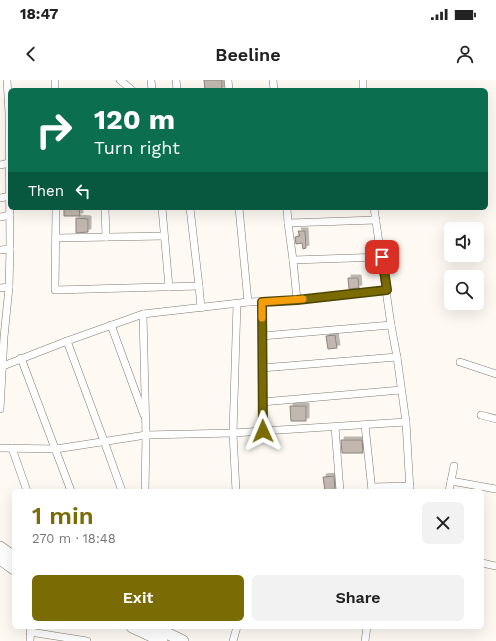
<!DOCTYPE html>
<meta charset="utf-8">
<style>
body{margin:0;font-family:"Work Sans",sans-serif;background:#f2f2f2;color:#222;height:100vh;display:flex;flex-direction:column;font-size:15px;white-space:nowrap}
*{box-sizing:border-box;margin:0}
p{font-size:13px;color:#767676}
.icon{flex:none;width:22px;height:22px;fill:none;stroke:currentColor;stroke-width:2;stroke-linecap:round;stroke-linejoin:round}
.map{position:relative;flex:1;overflow:hidden}
.side{position:absolute;left:12px;top:409px;width:472px;height:140px;display:flex;flex-direction:column;background:#fff;border-radius:6px;box-shadow:0 4px 16px #0002}
.side>*{flex:none}
.hud{position:absolute;left:8px;top:8px;width:480px;height:122px;border-radius:6px;box-shadow:0 4px 16px #0002;background:#0b6e4f;color:#fff;overflow:hidden}
.tools{position:absolute;left:444px;top:142px;display:grid;gap:8px}
.tools a{display:grid;place-items:center;width:40px;height:40px;border-radius:6px;background:#fff;box-shadow:0 4px 16px #0002;font-size:20px}
.pin{position:absolute;display:grid;place-items:center;width:34px;height:34px;color:#fff;margin:-17px;border-radius:8px;box-shadow:0 2px 6px #0006}
.me{position:absolute;width:44px;margin:-22px;rotate:359deg;stroke-linejoin:round;filter:drop-shadow(0 0 3px #0008)}
.turn{display:flex;align-items:center;gap:14px;height:84px;padding:0 20px;font-size:18px}
.turn .icon{width:52px;height:52px;stroke-width:2.5}
.turn b{display:block;font-size:28px;line-height:34px}
.then{display:flex;align-items:center;height:38px;padding:0 20px;background:#0003;gap:8px;font-size:15px}
.round{display:grid;place-items:center;flex:none;width:42px;height:42px;border-radius:6px;background:#f2f2f2}
.overview{display:flex;align-items:center;justify-content:space-between;height:68px;padding:0 20px}
h1{font-size:24px;font-weight:600;line-height:30px;color:#7a6b04}
.cta{display:flex;gap:8px;margin-top:auto;padding:8px 20px}
.cta a{flex:1;height:46px;border-radius:6px;background:#7a6b04;color:#fff;font-size:16px;font-weight:600;line-height:46px;text-align:center}
.cta a+a{background:#f2f2f2;color:#222}
.status{display:flex;justify-content:space-between;align-items:center;height:28px;padding:0 20px;background:#fff;direction:ltr}
.status svg{height:11px;fill:currentColor}
header{display:flex;justify-content:space-between;align-items:center;height:52px;padding:0 20px;background:#fff;font-size:18px;font-weight:600}
.map>svg:first-child{display:block}
.building{fill:#c2b8af;stroke:#8c837a;filter:url(#shadow)}
.lines{fill:none;stroke-linecap:round;stroke-linejoin:round}
.minor-casing{stroke:#817a70;stroke-width:8}
.highway-casing{stroke:#817a70;stroke-width:12}
.minor{stroke:#fff;stroke-width:7}
.highway{stroke:#fff;stroke-width:11}
.route-casing{stroke:#4f4603;stroke-width:10}
.route{stroke:#7a6b04;stroke-width:7}
.slow{stroke:#f59e0b;stroke-width:7}
</style>
<div class="status"><b>18:47</b><svg viewBox="0 0 49 12"><path d="M0 12V9h3v3zM5 12V6h3v6zM10 12V3h3v9zM15 12V0h3v12zM26 1h20v11H26zM47 4h2v5h-2z"/></svg></div>
<header><svg class="icon" aria-label="back" viewBox="0 0 24 24"><path d="M15 5l-7 7 7 7"/></svg>Beeline<svg class="icon" aria-label="person" viewBox="0 0 24 24"><circle cx="12" cy="8" r="4"/><path d="M4 21q1-7 8-7t8 7"/></svg></header>
<div class="map">
<svg width="496" height="561" viewBox="0 0 496 561">
<defs>
<filter id="shadow"><feDropShadow dx="3" dy="-3" stdDeviation="0" flood-color="#0004"/></filter>
</defs>
<rect width="100%" height="100%" fill="#fefaf3"/>
<g class="building">
<polygon points="204,0 222,0 222,10 205,10"/>
<polygon points="64,128 79,128 80,136 64,136"/>
<polygon points="76,138 88,139 88,152 76,153"/>
<polygon points="298,151 305,151 306,168 303,169 302,163 296,164 295,157 300,156"/>
<polygon points="348,198 358,198 359,208 349,209"/>
<polygon points="335,255 337,268 328,269 326,256"/>
<polygon points="290,326 306,326 306,341 291,341"/>
<polygon points="341,360 362,360 363,373 342,373"/>
<polygon points="334,396 335,411 325,411 323,397"/>
</g>
<g class="lines">
<defs>
<g id="minor">
<polyline points="55,0 55,10"/>
<polyline points="120,0 132,10"/>
<polyline points="151,0 152,10"/>
<polyline points="176,0 177,10"/>
<polyline points="228,0 229,10"/>
<polyline points="273,0 274,10"/>
<polyline points="363,0 363,10"/>
<polyline points="0,85 9,83"/>
<polyline points="0,118 10,116"/>
<polyline points="56,128 55,210 199,206"/>
<polyline points="105,128 106,157"/>
<polyline points="162,128 169,207"/>
<polyline points="190,128 199,206 201,228"/>
<polyline points="239,128 248,222"/>
<polyline points="287,128 288,143 293,180 297,220"/>
<polyline points="374,128 391,245 397,277 406,342 410,411"/>
<polyline points="0,137 10,135"/>
<polyline points="288,143 376,140"/>
<polyline points="56,158 164,156"/>
<polyline points="0,170 10,169"/>
<polyline points="293,180 382,177"/>
<polyline points="0,208 9,207"/>
<polyline points="262,222 263,351"/>
<polyline points="143,234 146,355 145,411"/>
<polyline points="111,245 144,335"/>
<polyline points="262,256 391,245"/>
<polyline points="67,261 104,361 122,411"/>
<polyline points="21,278 71,411"/>
<polyline points="460,282 496,294"/>
<polyline points="3,286 67,261 143,234 248,222 297,220 387,210"/>
<polyline points="262,288 397,277"/>
<polyline points="262,322 401,310"/>
<polyline points="0,329 4,257 9,207 10,169 9,33 7,0"/>
<polyline points="481,335 496,339"/>
<polyline points="365,345 372,411"/>
<polyline points="335,347 340,411"/>
<polyline points="0,368 56,369 146,355 233,353 263,351 406,342"/>
<polyline points="12,368 27,411"/>
<polyline points="451,401 496,409"/>
<polyline points="372,407 410,406"/>
<polyline points="236,411 233,353 237,224"/>
<polyline points="449,411 454,386"/>
<polyline points="482,483 496,486"/>
<polyline points="30,552 87,561"/>
<polyline points="30,561 31,547"/>
<polyline points="233,561 237,547"/>
<polyline points="365,561 367,547"/>
</g>
<g id="highway">
<polyline points="0,467 14,477"/>
<polyline points="0,479 14,489"/>
<polyline points="132,547 162,561"/>
<polyline points="154,547 183,561"/>
</g>
</defs>
<use href="#minor" class="minor-casing"/>
<use href="#highway" class="highway-casing"/>
<use href="#minor" class="minor"/>
<use href="#highway" class="highway"/>
</g>
<g class="lines">
<defs>
<polyline id="route" points="263,351 262,222 297,220 387,210 382,177"/>
</defs>
<use href="#route" class="route-casing"/>
<use href="#route" class="route"/>
<polyline class="slow" points="262,238 262,222 303,219"/>
</g>
</svg>
<div class="tools">
<a><svg class="icon" aria-label="sound" viewBox="0 0 24 24"><path d="M4 9h4l5-4v14l-5-4H4zM17 9q2 3 0 6"/></svg></a>
<a><svg class="icon" aria-label="search" viewBox="0 0 24 24"><circle cx="10" cy="10" r="6"/><path d="M15 15l6 6"/></svg></a>
</div>
<div class="pin" style="left:382px;top:177px;background:#d93025"><svg class="icon" aria-label="arrive" viewBox="0 0 24 24"><path d="M6 21V4h12l-3 4 3 4H6"/></svg></div>
<svg class="me" style="left:263px;top:351px" viewBox="-20 -20 40 40"><path d="M0-17L14 15 0 8-14 15z" fill="#7a6b04" stroke="#fff" stroke-width="4"/></svg>
<div class="hud">
<div class="turn"><svg class="icon" aria-label="right" viewBox="0 0 24 24"><path d="M7 20v-9h11M14 6l5 5-5 5"/></svg><div><b>120 m</b>Turn right</div></div>
<div class="then">Then<svg class="icon" aria-label="left" viewBox="0 0 24 24"><path d="M17 20v-9H6M10 6l-5 5 5 5"/></svg></div>
</div>
<section class="side">
<div class="overview"><div><h1>1 min</h1><p>270 m · 18:48</p></div><a class="round"><svg class="icon" aria-label="close" viewBox="0 0 24 24"><path d="M6 6l12 12M18 6L6 18"/></svg></a></div>
<div class="cta"><a>Exit</a><a>Share</a></div>
</section>
</div>
